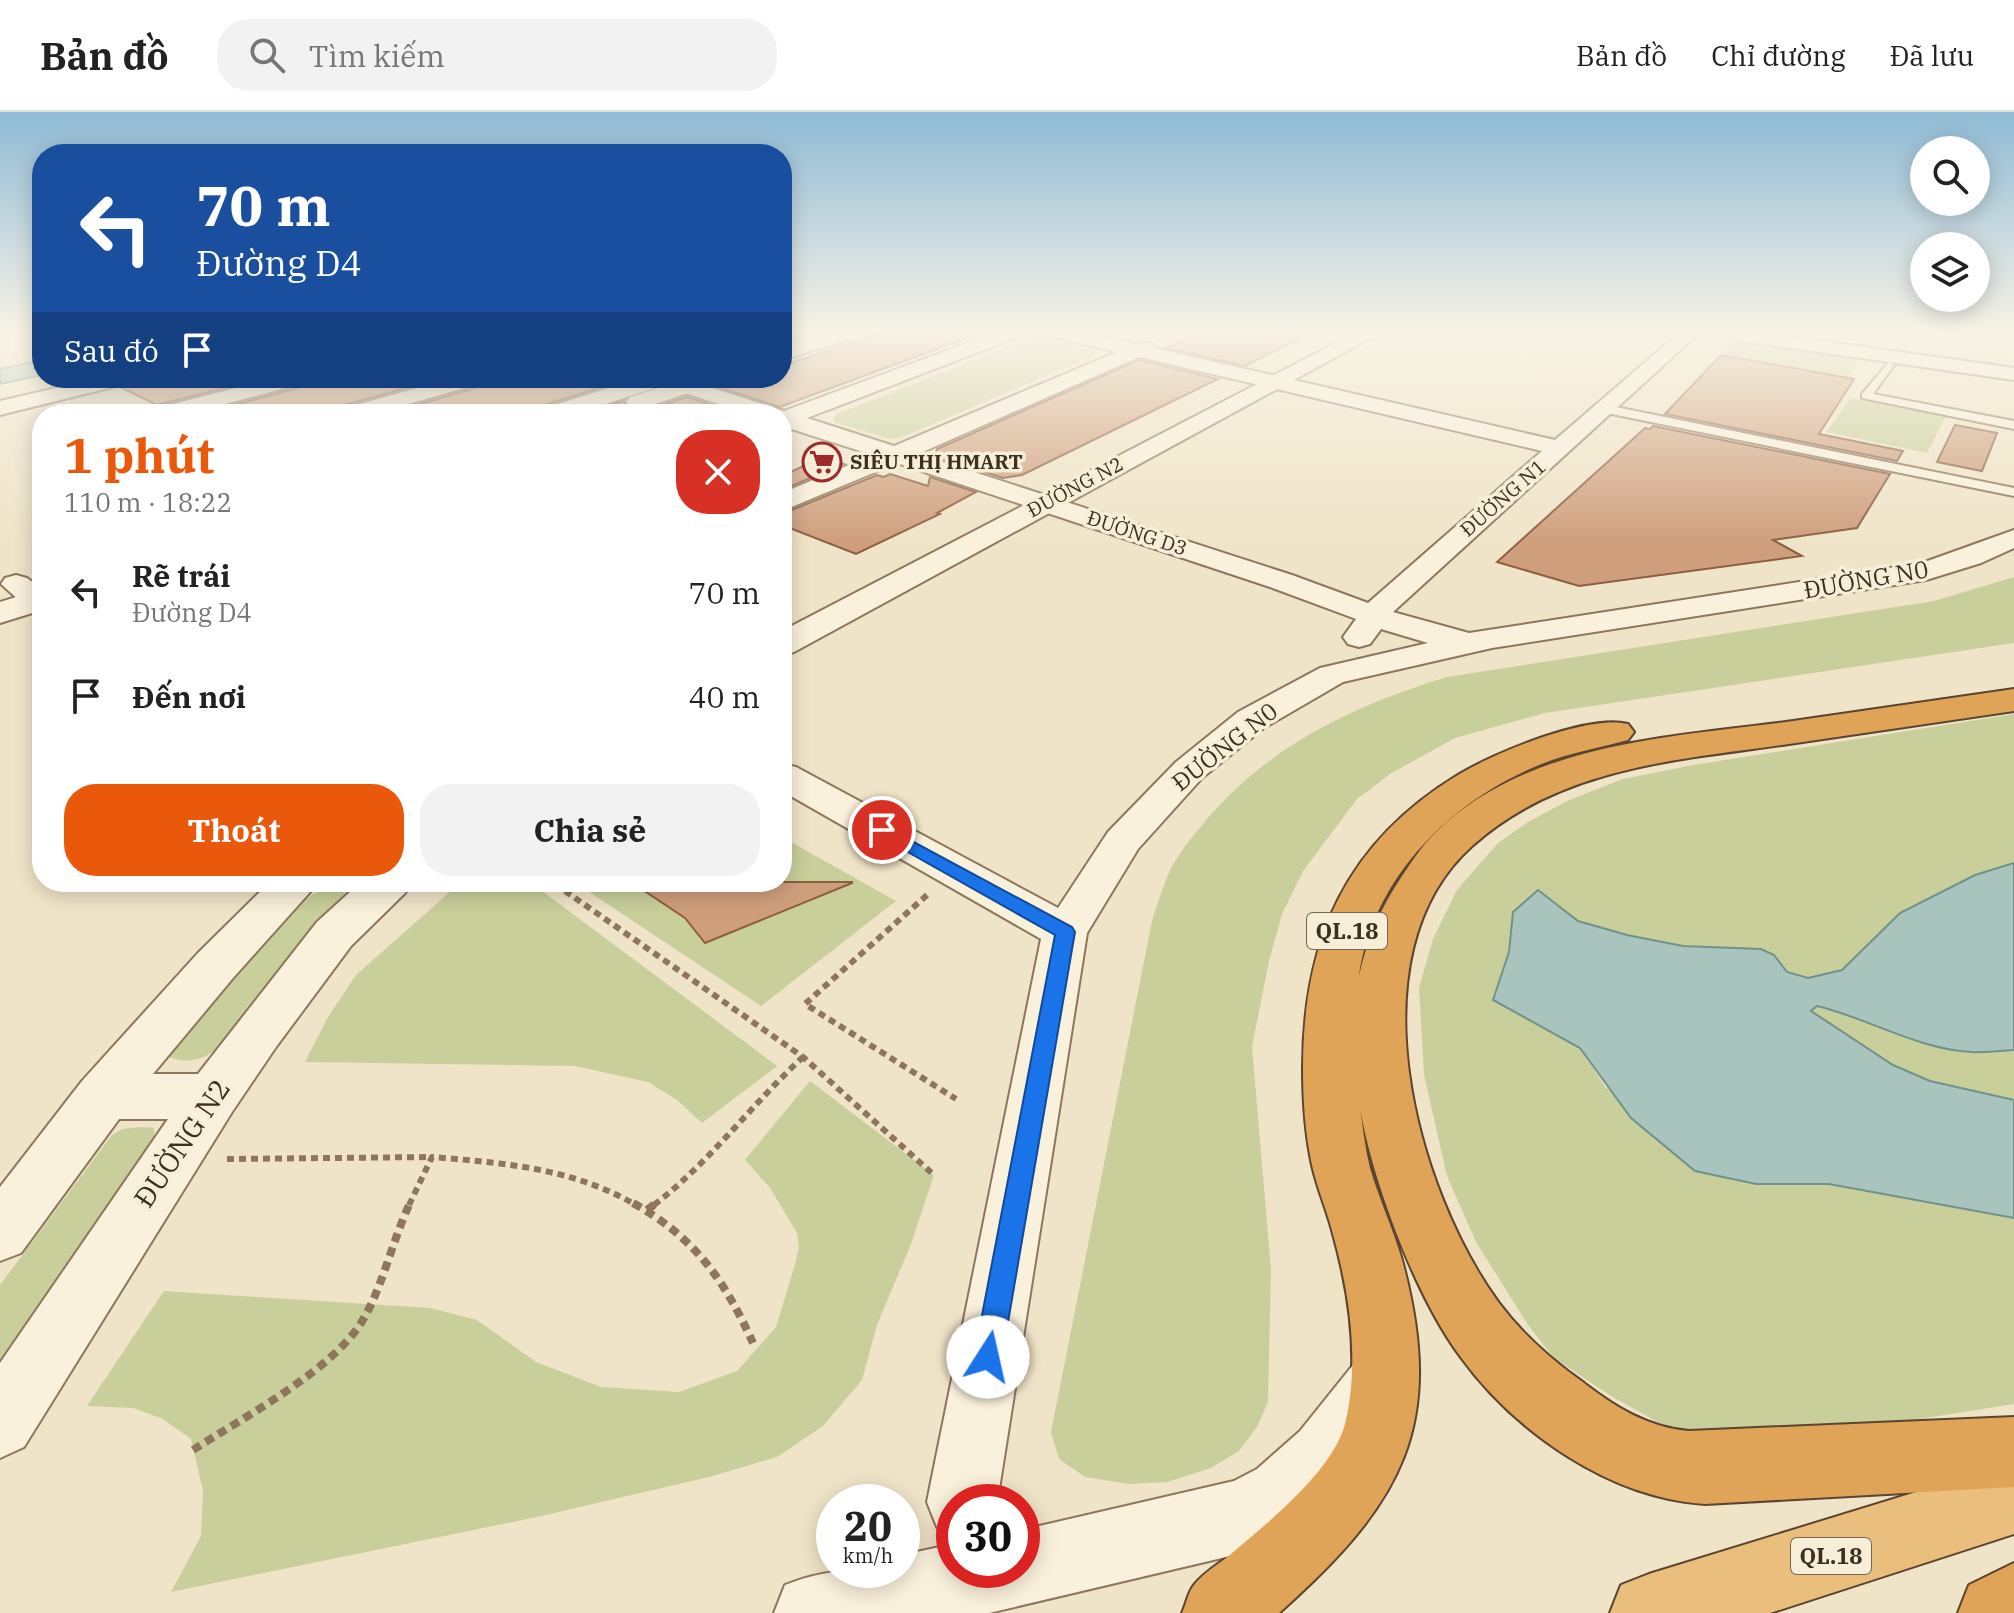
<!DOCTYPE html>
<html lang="vi">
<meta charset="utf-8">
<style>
body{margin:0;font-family:"IBM Plex Serif",serif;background:#f2f2f2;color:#222;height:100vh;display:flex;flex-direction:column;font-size:30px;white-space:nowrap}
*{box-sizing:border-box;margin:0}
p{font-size:26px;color:#767676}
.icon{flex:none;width:44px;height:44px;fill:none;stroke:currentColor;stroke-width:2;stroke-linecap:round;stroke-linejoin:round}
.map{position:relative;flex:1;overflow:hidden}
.drawer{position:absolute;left:32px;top:292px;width:760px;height:488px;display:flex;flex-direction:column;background:#fff;border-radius:32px;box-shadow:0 4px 20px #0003}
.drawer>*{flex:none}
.hud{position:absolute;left:32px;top:32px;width:760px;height:244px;border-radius:32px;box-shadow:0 4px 20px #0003;background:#1a4fa0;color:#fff;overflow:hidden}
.controls{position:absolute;left:1910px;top:24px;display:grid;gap:16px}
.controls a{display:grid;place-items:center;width:80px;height:80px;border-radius:50%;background:#fff;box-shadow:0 4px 20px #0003;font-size:40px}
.speed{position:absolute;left:816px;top:1372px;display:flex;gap:16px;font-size:40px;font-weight:700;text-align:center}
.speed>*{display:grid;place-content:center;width:104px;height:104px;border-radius:50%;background:#fff;box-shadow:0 4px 20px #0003;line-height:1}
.speed small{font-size:20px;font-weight:400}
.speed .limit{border:12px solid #d22;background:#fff;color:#111}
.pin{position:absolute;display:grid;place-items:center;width:68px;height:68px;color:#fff;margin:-34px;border:4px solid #fff;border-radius:50%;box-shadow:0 2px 8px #0007}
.me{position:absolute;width:88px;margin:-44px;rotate:10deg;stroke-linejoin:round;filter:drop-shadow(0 0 6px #0008)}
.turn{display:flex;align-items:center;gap:28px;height:168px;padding:0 32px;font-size:36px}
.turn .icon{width:104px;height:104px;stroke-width:2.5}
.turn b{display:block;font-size:56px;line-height:68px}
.then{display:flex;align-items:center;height:76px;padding:0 32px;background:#0003;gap:16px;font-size:30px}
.round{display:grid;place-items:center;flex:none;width:84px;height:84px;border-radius:32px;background:#f2f2f2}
.head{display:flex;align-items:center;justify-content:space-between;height:136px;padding:0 32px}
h1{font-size:48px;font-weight:700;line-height:60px;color:#ea580c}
.cta{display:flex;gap:16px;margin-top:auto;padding:16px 32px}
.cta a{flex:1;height:92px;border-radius:32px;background:#ea580c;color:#fff;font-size:32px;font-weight:700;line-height:92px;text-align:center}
.cta a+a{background:#f2f2f2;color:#222}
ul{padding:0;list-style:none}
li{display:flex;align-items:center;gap:24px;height:104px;padding:0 32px}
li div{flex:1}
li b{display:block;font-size:30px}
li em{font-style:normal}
header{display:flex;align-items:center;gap:48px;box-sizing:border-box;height:112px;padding:0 40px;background:#fff;border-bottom:2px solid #e0e0e0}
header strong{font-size:38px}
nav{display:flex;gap:44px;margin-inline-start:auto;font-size:28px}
.search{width:560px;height:72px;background:#f2f2f2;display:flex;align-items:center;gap:20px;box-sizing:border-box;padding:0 28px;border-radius:32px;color:#767676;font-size:30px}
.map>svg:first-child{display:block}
.green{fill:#c9cf9b}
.water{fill:#a9c4bc;stroke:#6f938a;stroke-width:2}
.building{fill:#cf9f7d;stroke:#8d5f41;stroke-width:2}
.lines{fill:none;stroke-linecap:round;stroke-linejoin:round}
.service-casing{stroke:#8d765c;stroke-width:4}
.minor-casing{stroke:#8d765c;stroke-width:4}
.tertiary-casing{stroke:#8d765c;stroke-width:4}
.trunk-casing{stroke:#5b4430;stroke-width:4}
.motorway-casing{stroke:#5b4430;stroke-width:4}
.path-far2{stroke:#8d765c;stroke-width:4;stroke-dasharray:5 4;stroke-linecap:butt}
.path-far1{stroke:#8d765c;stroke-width:6;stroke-dasharray:7 5;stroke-linecap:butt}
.path{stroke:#8d765c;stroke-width:8;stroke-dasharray:9 6;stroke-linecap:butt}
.service{fill:#faf1dc;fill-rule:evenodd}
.minor{fill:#faf1dc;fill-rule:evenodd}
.tertiary{fill:#faf1dc;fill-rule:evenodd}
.trunk{fill:#eabe7c;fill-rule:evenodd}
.motorway{fill:#e0a458;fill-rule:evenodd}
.route{fill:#1a73e8;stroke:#114b97;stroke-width:2}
.labels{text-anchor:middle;stroke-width:7;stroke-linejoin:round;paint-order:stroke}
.far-poi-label{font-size:20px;font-weight:bold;fill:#3d2e20;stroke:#f7eed8;text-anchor:start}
.far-street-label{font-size:20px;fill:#3d2e20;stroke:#f7eed8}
.shield{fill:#f7eed8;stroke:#756857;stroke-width:2}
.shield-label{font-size:22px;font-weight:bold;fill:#3d2e20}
.street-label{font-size:24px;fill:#3d2e20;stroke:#f7eed8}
.near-street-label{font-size:28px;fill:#3d2e20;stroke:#f7eed8}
</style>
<header>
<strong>Bản đồ</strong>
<div class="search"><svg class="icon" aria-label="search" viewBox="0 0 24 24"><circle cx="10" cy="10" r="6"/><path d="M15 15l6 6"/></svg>Tìm kiếm</div>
<nav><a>Bản đồ</a><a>Chỉ đường</a><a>Đã lưu</a></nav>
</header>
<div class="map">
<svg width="2014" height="1501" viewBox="0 0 2014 1501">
<rect width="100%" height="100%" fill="#f0e4c8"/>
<g class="green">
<polygon points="1043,225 1100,241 900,326 890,327 834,310 834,305 839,301 1031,226"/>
<polygon points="1736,227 1860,249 1848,265 1721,241"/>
<polygon points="1851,286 1946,304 1927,341 1826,320"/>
<path d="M 2014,465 L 2014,531 L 1545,601 L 1455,626 L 1390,662 L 1357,687 L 1303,759 L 1282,802 L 1269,849 L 1252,935 L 1271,1157 L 1268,1290 L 1257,1315 L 1239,1339 L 1211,1356 L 1167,1370 L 1129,1372 L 1085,1365 L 1059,1347 L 1051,1320 L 1152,809 C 1157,794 1162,777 1168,763 C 1177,742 1193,724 1207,707 C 1270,633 1355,593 1447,565 L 1934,489 Z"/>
<polygon points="2014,602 2014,751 1975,763 1867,836 1842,858 1808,866 1787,860 1774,843 1683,834 1627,823 1578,809 1538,778 1513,800 1509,840 1493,888 1580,936 1606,976 1756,1072 1829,1072 2014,1106 2014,1292 1801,1326 1688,1327 1611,1284 1554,1246 1528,1213 1476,1130 1447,1064 1424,963 1419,876 1433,827 1457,778 1498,731 1528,710 1569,688 1623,667 1693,653"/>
<polygon points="782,725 896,789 761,894 574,770 782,770"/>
<polygon points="461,770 530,770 777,954 702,1011 677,988 648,970 575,954 305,950 328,905 356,863"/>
<path d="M 332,773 L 351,779 L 221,933 C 206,947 189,953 169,945 L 170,938 C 204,898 288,786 332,773 Z"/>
<path d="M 1817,894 C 1868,906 1917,937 1971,940 C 1985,941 2000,939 2014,938 L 2014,988 L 1930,970 L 1893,953 L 1810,899 Z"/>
<polygon points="810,969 934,1063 911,1132 877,1213 862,1268 823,1314 777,1345 709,1365 537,1405 171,1480 201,1424 203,1379 191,1327 163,1307 133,1296 87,1294 164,1179 430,1196 477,1208 536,1250 601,1275 679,1280 737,1259 776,1215 795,1152 799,1135 797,1121 770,1076 745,1048"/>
<polygon points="141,1015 154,1016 154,1025 147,1039 0,1251 0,1173 112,1023 122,1017"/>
</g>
<g class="water">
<polygon points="42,248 42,263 0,272 0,257"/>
<path d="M 2014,751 L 2014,938 C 2000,939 1985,941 1971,940 C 1917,937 1868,906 1817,894 L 1811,899 L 1893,953 L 1930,969 L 2014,988 L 2014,1106 L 1829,1072 L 1756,1072 L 1695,1059 L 1631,1006 L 1580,936 L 1493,888 L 1509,840 L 1513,800 L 1538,778 L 1578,809 L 1627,823 L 1683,834 L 1761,837 L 1774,843 L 1787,860 L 1808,866 L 1842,858 L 1900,801 L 1975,763 Z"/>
</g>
<g class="building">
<polygon points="880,221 968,221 969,225 780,295 718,275 725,266 782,266 782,254"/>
<polygon points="1201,221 1310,221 1245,254 1166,236"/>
<polygon points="1721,243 1854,267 1819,322 1903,339 1897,349 1665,302"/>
<polygon points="1139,248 1218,267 1022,363 1003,366 935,344 937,337"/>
<polygon points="140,266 264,266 157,293 122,276 134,273"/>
<polygon points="315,266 443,266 340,294 335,302 200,302 309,273"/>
<polygon points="492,266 630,266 541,294 535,302 385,302 486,273"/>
<polygon points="687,285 739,302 584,302 623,289 630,298 646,298"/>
<polygon points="1955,313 1997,321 1982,359 1937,350"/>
<polygon points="1653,314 1890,362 1857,416 1773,428 1802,444 1579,474 1497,450 1645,316 1650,317"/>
<polygon points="823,345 844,352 782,378 782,364"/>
<polygon points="890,362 928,374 930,365 976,380 937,401 940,402 856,442 782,413 782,402 877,363 884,365"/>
<polygon points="631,770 852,770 852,771 705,831 685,806"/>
</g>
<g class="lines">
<defs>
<g id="service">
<polygon points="1889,250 1894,253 1873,282 2014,309 2014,317 1862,286 1862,282"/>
<polygon points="1606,293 2014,376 2014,384 1602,300 1602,294"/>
</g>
<g id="minor">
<path d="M 994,221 L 1021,221 L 1018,225 L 807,306 L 894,334 L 1117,240 L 1054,225 L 1051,221 L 1085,221 L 1135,232 L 1152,231 L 1154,236 L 1555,328 L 1679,221 L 1699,221 L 1393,500 L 1469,521 L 1922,451 L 2014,418 L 2014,436 L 1981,451 L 1926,468 L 1492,536 L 1343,570 L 1264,616 L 1202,666 L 1138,737 L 1087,821 L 997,1390 L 954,1390 L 954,1421 L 937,1415 L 927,1390 L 1041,827 L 782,679 L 782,652 L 796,655 L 1058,796 L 1108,720 L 1176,650 L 1238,600 L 1320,556 L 1428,531 L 1381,517 L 1370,532 L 1359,535 L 1348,532 L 1343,525 L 1356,507 L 1270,475 L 897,351 L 782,399 L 782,381 L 873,343 L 782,314 L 782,302 L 749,302 L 652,270 L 648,266 L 681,266 L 784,299 ZM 1139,245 L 1542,339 L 1368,491 L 1292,463 L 918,342 Z"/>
<polygon points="1718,221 1766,221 2014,256 2014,268 1728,227"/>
<polygon points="99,266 137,266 133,270 0,303 0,289"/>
<polygon points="276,266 312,266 308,270 188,302 150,302 153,297"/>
<polygon points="454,266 489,266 485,270 374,302 338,302 341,297"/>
<polygon points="16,463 27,466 42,477 42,501 31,499 1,472 5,466"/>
</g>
<g id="tertiary">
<polygon points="828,221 858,221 855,225 782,248 782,235"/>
<polygon points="1355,221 1380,221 794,540 782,543 782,519"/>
<polygon points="640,266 674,266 671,271 574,302 538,302 542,297"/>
<polygon points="689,266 722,266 719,271 646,295 630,295 626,290 630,285"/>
<polygon points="42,477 42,498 0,511 0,490"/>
<polygon points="270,770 319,770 233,866 153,962 198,962 317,810 361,770 411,770 405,781 351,834 276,935 232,1000 24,1335 0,1346 0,1251 168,1007 119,1007 21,1141 0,1149 0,1075 82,969 198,841"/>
<path d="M 1377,1243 L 1401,1253 L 1411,1277 C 1391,1325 1351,1376 1309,1408 C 1290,1422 1265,1432 1243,1441 L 989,1501 L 774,1501 L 785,1473 C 827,1456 857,1458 902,1458 L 902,1443 L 954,1432 L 954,1458 L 1022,1458 L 1022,1418 L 1234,1369 L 1257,1357 L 1300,1319 L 1353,1253 Z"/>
</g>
<polygon id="trunk" points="2014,1350 2014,1422 1770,1501 1610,1501 1621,1473 1649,1462"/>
<g id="motorway">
<path d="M 2014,577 L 2014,599 C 1939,610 1864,621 1789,632 C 1677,648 1560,655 1472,734 C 1351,842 1416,1078 1499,1191 C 1522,1222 1553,1249 1584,1271 C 1615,1295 1649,1316 1689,1319 L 2014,1305 L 2014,1375 L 1705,1392 C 1610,1386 1515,1320 1460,1244 C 1416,1185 1372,1068 1360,996 C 1363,1016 1365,1036 1370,1056 C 1379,1087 1393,1116 1402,1148 C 1447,1315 1402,1391 1279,1501 L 1182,1501 C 1186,1493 1188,1480 1194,1473 C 1203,1461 1219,1452 1231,1442 C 1267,1411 1333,1359 1345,1312 C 1360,1250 1350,1183 1333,1122 C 1327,1098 1317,1076 1312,1053 C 1305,1021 1303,988 1303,956 C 1303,828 1346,731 1458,663 C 1494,641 1588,602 1628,612 L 1634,620 L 1628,628 C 1599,636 1568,641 1539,653 C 1451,689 1373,765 1359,864 C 1367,827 1381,795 1402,764 C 1412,749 1422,734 1435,721 C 1524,632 1669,625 1786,610 C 1862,599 1938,588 2014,577 Z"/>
<polygon points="2014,1451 2014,1501 1958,1501 1969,1473"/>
</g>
</defs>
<use href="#service" class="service-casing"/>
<use href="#minor" class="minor-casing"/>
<use href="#tertiary" class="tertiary-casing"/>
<use href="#trunk" class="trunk-casing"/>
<use href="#motorway" class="motorway-casing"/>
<polyline class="path-far2" points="553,770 568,781"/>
<g class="path-far1">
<polyline points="565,779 803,945 934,1063"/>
<polyline points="927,783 805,892 956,987"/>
<polyline points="227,1047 432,1045"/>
<path d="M 409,1093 L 432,1045 C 504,1051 572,1056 636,1093"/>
<path d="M 654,1093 C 710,1050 751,993 803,945"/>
</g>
<g class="path">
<path d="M 633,1091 C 695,1126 724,1167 753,1231"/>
<polyline points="647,1098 656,1091"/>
<path d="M 193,1338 C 242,1306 336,1257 364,1206 C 383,1173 393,1127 410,1091"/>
</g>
<use href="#service" class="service"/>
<use href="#minor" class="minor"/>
<use href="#tertiary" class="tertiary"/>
<use href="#trunk" class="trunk"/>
<use href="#motorway" class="motorway"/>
</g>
<linearGradient id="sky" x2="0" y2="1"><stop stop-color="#8fbad6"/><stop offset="0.51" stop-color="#f8f3e6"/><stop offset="1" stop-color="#f8f3e6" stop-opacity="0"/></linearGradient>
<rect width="2014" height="431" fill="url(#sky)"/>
<polygon class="route" points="882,713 1072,815 1075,820 1002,1245 998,1255 988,1259 979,1255 974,1245 1055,823 876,722 873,718"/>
<defs>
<symbol id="supermarket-ring" viewBox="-11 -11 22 22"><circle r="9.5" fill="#f7eed8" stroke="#9e2a2b" stroke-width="1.5"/><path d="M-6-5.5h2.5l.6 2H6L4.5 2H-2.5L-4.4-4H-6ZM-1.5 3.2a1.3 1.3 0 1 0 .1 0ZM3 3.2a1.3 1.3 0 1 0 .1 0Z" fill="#9e2a2b"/></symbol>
</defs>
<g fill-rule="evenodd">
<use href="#supermarket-ring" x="800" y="328" width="44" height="44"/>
</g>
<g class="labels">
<g class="far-poi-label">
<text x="850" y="357">SIÊU THỊ HMART</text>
</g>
<g class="far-street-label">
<text transform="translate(1075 375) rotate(-28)" y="7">ĐƯỜNG N2</text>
<text transform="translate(1503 386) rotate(-41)" y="7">ĐƯỜNG N1</text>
<text transform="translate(1137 421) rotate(18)" y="7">ĐƯỜNG D3</text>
</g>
<g class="shield">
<rect x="1307" y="801" width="80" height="36" rx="6"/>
<rect x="1791" y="1426" width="80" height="36" rx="6"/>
</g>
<g class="shield-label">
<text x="1347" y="827">QL.18</text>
<text x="1831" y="1452">QL.18</text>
</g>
<g class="street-label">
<text transform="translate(1866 468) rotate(-10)" y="8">ĐƯỜNG N0</text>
<text transform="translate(1225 635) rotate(-38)" y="8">ĐƯỜNG N0</text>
</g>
<g class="near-street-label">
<text transform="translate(182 1031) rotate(-56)" y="10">ĐƯỜNG N2</text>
</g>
</g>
</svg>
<div class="controls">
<a><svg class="icon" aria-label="search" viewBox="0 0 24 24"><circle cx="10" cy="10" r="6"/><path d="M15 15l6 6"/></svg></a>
<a><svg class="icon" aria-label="layers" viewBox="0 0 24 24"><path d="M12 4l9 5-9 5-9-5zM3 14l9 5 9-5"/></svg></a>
</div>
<div class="speed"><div>20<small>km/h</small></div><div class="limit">30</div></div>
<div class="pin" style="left:882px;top:718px;background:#d93025"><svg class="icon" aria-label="arrive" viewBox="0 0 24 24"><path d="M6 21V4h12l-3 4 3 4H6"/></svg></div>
<svg class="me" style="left:988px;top:1245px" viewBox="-20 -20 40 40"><circle r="19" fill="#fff"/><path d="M0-13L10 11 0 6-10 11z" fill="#1a73e8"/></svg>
<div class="hud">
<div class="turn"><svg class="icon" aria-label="left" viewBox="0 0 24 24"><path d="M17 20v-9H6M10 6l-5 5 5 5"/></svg><div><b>70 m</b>Đường D4</div></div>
<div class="then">Sau đó<svg class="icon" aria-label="arrive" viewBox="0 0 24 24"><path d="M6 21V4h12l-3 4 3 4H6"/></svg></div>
</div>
<section class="drawer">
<div class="head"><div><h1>1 phút</h1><p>110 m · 18:22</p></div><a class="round" style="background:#d93025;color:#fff"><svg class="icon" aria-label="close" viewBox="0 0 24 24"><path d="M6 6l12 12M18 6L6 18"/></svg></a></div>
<ul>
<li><svg class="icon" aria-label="left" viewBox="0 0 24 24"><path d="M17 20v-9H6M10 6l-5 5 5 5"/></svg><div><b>Rẽ trái</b><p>Đường D4</p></div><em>70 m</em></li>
<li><svg class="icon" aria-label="arrive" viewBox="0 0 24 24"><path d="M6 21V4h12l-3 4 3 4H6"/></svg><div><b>Đến nơi</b></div><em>40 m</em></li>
</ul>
<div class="cta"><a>Thoát</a><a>Chia sẻ</a></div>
</section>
</div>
